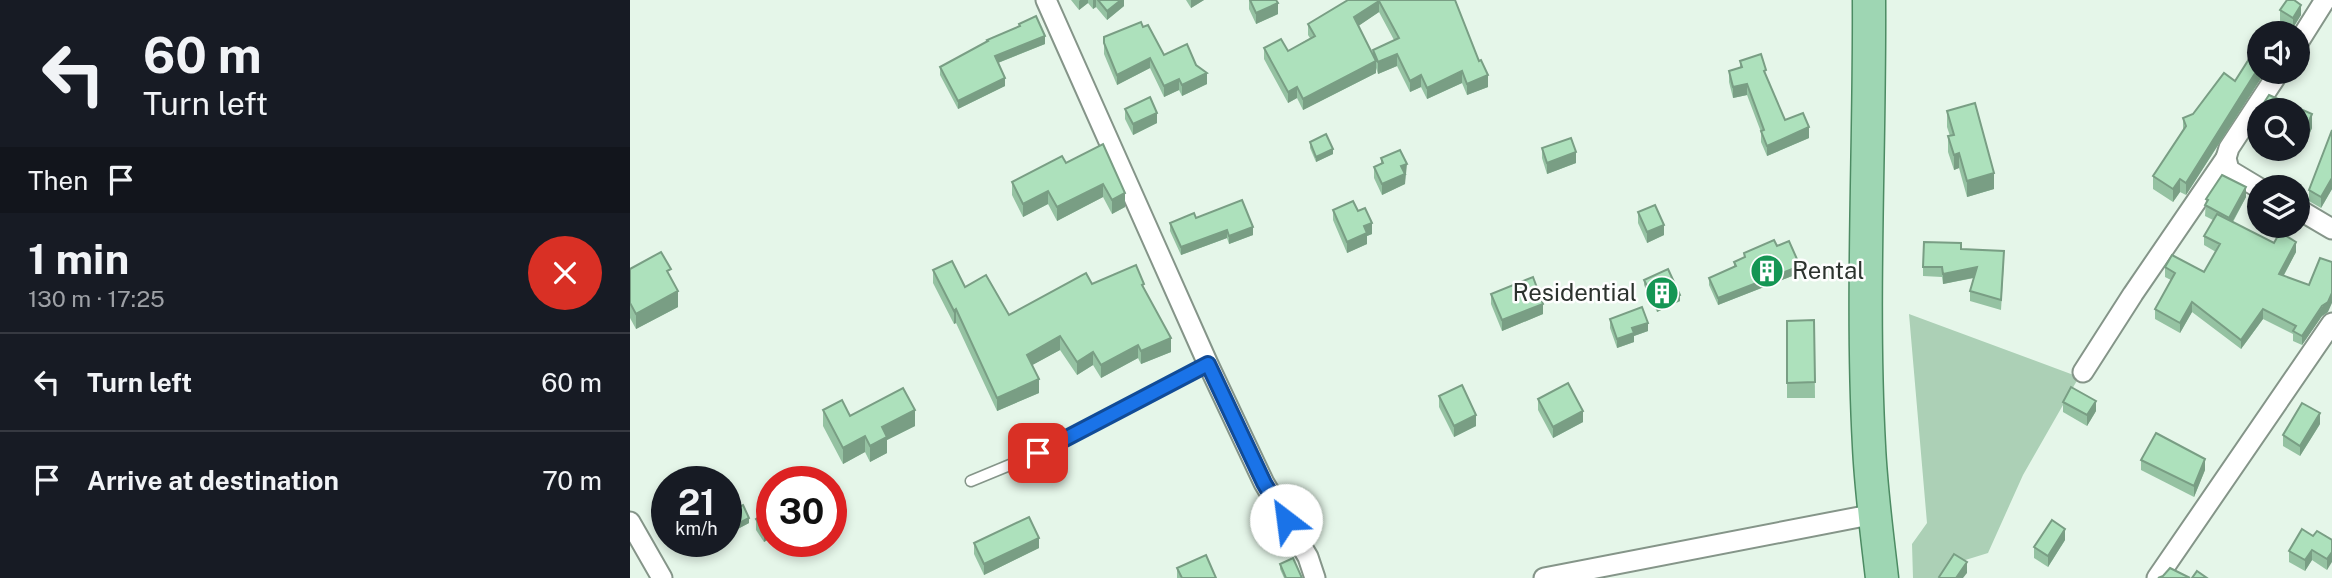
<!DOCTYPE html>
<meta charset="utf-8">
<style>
body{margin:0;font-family:"Public Sans",sans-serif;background:#242831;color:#f1f3f6;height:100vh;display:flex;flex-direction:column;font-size:26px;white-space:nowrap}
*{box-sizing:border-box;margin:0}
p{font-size:23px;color:#9ea1a6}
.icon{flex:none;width:38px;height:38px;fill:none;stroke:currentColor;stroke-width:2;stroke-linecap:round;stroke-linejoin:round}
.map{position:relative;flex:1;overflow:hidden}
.sheet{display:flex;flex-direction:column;background:#171b24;width:630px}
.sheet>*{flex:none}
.hud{background:#171b24;color:#f1f3f6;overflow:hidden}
.tools{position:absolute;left:1617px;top:21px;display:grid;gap:14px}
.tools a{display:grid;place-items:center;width:63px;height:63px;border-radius:50%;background:#171b24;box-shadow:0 4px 10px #0003;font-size:35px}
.speed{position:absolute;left:21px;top:466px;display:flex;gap:14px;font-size:35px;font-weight:700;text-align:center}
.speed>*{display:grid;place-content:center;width:91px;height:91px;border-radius:50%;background:#171b24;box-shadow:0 4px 10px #0003;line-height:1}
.speed small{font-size:18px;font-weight:400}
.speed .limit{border:10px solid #d22;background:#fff;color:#111}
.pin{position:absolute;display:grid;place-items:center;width:60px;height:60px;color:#fff;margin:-30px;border-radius:14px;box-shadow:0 4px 10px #0006}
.me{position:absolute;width:77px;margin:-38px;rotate:330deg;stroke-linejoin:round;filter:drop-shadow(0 0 5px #0008)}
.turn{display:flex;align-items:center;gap:24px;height:147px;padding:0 28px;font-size:32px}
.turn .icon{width:91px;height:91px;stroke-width:2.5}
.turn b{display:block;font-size:49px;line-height:60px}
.then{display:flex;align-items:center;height:66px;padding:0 28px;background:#0003;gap:14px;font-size:26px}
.round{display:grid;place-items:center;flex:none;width:74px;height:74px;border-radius:37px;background:#242831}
.overview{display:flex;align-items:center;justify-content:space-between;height:119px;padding:0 28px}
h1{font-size:42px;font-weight:700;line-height:52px}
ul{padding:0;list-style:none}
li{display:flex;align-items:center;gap:21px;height:98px;padding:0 28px;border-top:2px solid #363941}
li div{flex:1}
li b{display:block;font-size:26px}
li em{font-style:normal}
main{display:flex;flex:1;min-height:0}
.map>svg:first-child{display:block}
.green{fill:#acd0b6}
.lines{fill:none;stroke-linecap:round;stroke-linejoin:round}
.lane-casing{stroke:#859589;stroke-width:13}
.street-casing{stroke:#859589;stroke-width:23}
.primary-casing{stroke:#4c8b63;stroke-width:35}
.lane{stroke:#fff;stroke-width:10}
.street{stroke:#fff;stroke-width:19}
.primary{stroke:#9ed6b3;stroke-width:32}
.wall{fill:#95c2a2;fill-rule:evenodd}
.shaded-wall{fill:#799e84}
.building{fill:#ade1bc;stroke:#799e84;stroke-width:2}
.route-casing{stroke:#114b97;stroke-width:18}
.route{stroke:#1a73e8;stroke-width:12}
.labels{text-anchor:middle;stroke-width:5;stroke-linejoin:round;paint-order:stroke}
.poi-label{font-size:24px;fill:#2c332e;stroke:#fefefe;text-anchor:start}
</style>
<main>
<section class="sheet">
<div class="hud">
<div class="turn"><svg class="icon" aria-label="left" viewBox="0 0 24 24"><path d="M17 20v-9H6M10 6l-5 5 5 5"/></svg><div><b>60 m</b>Turn left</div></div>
<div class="then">Then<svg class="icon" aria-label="arrive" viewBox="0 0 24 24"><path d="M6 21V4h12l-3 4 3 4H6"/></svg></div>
</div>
<div class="overview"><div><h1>1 min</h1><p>130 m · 17:25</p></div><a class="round" style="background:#d93025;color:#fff"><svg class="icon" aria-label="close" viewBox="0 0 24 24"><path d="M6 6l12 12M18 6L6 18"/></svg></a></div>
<ul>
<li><svg class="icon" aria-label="left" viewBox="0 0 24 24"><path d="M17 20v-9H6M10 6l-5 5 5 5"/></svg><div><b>Turn left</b></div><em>60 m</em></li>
<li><svg class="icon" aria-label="arrive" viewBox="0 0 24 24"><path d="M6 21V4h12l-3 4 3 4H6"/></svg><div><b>Arrive at destination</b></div><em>70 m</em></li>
</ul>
</section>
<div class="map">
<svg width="1702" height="578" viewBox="0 0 1702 578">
<rect width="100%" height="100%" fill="#e5f6e9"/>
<polygon class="green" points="1279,314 1449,377 1393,475 1358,553 1316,566 1311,578 1283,578 1282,544 1297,523"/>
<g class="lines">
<defs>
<polyline id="lane" points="341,481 409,453 578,364"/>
<g id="street">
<polyline points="416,0 578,364 634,483 678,557 685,578"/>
<polyline points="1668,43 1695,0"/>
<polyline points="1629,188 1599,170 1596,158 1599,148 1649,72"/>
<polyline points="1668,209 1702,229"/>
<polyline points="1453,372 1503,294 1596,158"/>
<polyline points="0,522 32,578"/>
<polyline points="914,578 1245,514"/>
<polyline points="1527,578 1702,323"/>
</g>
<path id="primary" d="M 1239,0 C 1240,148 1231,298 1239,446 C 1241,490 1247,534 1252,578"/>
</defs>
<use href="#lane" class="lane-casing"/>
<use href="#street" class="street-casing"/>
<use href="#primary" class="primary-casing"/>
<use href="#lane" class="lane"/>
<use href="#street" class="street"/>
<use href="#primary" class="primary"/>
</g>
<g class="wall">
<polygon points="441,0 494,0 494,6 477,20 466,7 463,9 458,3 449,10"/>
<polygon points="556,0 574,0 561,8"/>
<polygon points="619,0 646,0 648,14 626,24 619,9"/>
<path d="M 718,0 L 825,0 L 858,87 L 837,95 L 832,83 L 797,99 L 791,87 L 780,92 L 767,66 L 748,74 L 746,68 L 746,73 L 673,110 L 667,98 L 658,103 L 634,59 L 634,48 L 658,51 L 680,38 L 678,35 L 678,24 ZM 749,12 L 764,40 L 743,50 L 743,55 L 728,26 Z"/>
<polygon points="1650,10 1671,15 1663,28 1650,21"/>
<polygon points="389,24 415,44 368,63 375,86 328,109 310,75 310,67 357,42 357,40 389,26"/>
<polygon points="513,27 534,55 566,65 577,84 552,96 549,90 534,97 520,68 487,85 474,54 474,37"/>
<polygon points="1110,61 1136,76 1155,120 1179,138 1137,156 1131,142 1131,132 1117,95 1103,98 1099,82 1099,71 1110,68"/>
<polygon points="1629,72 1635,72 1556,195 1550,192 1543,202 1523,189 1523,176 1553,130 1553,118 1563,114 1605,81"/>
<polygon points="1639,95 1682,114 1682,128 1673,149 1668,147 1668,110 1629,110 1629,139 1622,135 1622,121"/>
<polygon points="495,109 527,123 503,135 495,119"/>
<polygon points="1317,111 1364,189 1337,197 1329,168 1324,170 1318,152 1318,136 1320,136 1317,127"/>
<polygon points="1702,130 1702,189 1691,208 1679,201 1679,190"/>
<polygon points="680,142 703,154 686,162 680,148"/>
<polygon points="473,144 495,207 482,214 473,197 427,221 418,204 393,217 382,195 382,182 436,163"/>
<polygon points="912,148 946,163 917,174 912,158"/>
<polygon points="751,158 777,175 775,175 775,184 752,195 744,178 744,167 751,164"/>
<polygon points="1616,197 1603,222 1644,243 1666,252 1654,275 1698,312 1692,316 1672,345 1663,341 1663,334 1633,319 1611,349 1562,312 1550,333 1525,319 1525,309 1541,280 1535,277 1535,267 1574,272 1586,252 1574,245 1574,236 1583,220 1575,216 1576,199"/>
<polygon points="703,210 728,211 742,234 737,236 737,244 717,253 703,220"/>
<polygon points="1008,212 1034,235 1017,243 1008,223"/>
<polygon points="566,218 623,235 599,244 597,238 551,255 540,231 540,223"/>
<polygon points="1147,246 1170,273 1088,305 1079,285 1079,278 1104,267 1104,262 1114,258 1114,253"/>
<polygon points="1331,249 1374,261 1371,310 1340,301 1340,291 1344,278 1313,284 1312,277 1293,276 1293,267"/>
<polygon points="0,269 41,277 48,307 6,329 0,318"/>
<polygon points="303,270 335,287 379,315 462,284 514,289 541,352 511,364 508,358 471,378 463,365 447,375 430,350 402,365 409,393 367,411 326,323 324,324 303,283"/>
<polygon points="1014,280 1050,301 1027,312 1014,285"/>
<polygon points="861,294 913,314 872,331 861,304"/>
<polygon points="980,319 1018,331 1004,336 1004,342 987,348 980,328"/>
<polygon points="1184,320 1185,398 1157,398 1157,321"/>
<polygon points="809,396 846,426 824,437 809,407"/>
<polygon points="908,399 953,422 923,438 908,410"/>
<polygon points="1433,402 1466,411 1457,426 1433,412"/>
<polygon points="193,410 220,416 285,426 257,440 257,453 240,462 235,452 213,464 193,426"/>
<polygon points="1690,424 1670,456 1653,446 1653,435"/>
<polygon points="1511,460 1575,470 1564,497 1511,470"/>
<polygon points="142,509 142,537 134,542 126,530 126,519"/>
<polygon points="96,513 119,523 102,532 96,522"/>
<polygon points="1683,536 1702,540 1697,570 1682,560 1675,571 1659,562 1659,551"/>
<polygon points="1435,540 1418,567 1404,558 1404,547"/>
<polygon points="344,543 409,548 354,575 344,554"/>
<polygon points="650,564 672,578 654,578 650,569"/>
<polygon points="547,568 586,578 547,578"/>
</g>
<g class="shaded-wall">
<polygon points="450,0 458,0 458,3 449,10 449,1"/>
<polygon points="463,0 466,0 466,7 463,9"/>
<polygon points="491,0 494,0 494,6 477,20 477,11"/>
<polygon points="561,0 574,0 561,8"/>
<polygon points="749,1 749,12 724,29 724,17"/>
<polygon points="648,3 648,14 626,24 626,13"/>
<polygon points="1671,5 1671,15 1663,28 1663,18"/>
<polygon points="415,36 415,44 365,64 365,56"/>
<polygon points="767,54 767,66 748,74 748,62"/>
<polygon points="520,58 520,68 487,85 487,75"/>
<polygon points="746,61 746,73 673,110 673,99"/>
<polygon points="1629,67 1629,72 1635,72 1556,195 1556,183"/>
<polygon points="832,71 832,83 797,99 797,88"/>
<polygon points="577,73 577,84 552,96 552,85"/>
<polygon points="791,75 791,87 780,92 780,81"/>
<polygon points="858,75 858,87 837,95 837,84"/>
<polygon points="375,78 375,86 328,109 328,101"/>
<polygon points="549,79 549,90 534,97 534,86"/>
<polygon points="1117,84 1117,95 1103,98 1103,87"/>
<polygon points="667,87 667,98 658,103 658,92"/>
<polygon points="527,113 527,123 503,135 503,124"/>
<polygon points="1682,114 1682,128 1673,149 1673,135"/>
<polygon points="1179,127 1179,138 1137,156 1137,146"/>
<polygon points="703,149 703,154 686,162 686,157"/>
<polygon points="946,152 946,163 917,174 917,163"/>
<polygon points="1329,153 1329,168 1324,170 1324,155"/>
<polygon points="777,164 775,184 752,195 752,184 771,166"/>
<polygon points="1364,173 1364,189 1337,197 1337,181"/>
<polygon points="1702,178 1702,189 1691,208 1691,197"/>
<polygon points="1550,179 1550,192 1543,202 1543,189"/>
<polygon points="473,184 473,197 427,221 427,207"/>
<polygon points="1616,187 1616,197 1599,228 1599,218"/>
<polygon points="418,191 418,204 393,217 393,204"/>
<polygon points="495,193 495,207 482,214 482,200"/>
<polygon points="742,223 742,234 737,236 737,244 717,253 717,242 734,226"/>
<polygon points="1034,225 1034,235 1017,243 1017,232"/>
<polygon points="623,227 623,235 599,244 599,236"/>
<polygon points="597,230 597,238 551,255 551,247"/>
<polygon points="1666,242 1666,252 1649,284 1649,274"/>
<polygon points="1170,266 1170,273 1088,305 1088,298"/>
<polygon points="1347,267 1347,277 1313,284 1313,274"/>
<polygon points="48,291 48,307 6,329 6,314"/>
<polygon points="1702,293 1702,303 1698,312 1692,316 1672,345 1672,336"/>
<polygon points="1050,295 1050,301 1027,312 1027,306"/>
<polygon points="1562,302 1562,312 1550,333 1550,323"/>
<polygon points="913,304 913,314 872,331 872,320"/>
<polygon points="326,309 326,323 324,324 324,311"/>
<polygon points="1633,309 1633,319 1611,349 1611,340"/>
<polygon points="1018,323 1018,331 1004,336 1004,342 987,348 987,339 1002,328"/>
<polygon points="430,336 430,350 397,368 397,355"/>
<polygon points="541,338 541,352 511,364 511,351"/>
<polygon points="508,345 508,358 471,378 471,365"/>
<polygon points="463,352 463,365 447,375 447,362"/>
<polygon points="409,379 409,393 367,411 367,398"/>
<polygon points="1466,401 1466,411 1457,426 1457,415"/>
<polygon points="285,410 285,426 257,440 257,453 240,462 240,446 252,427"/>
<polygon points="953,411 953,422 923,438 923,427"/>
<polygon points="1690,413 1690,424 1670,456 1670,446"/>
<polygon points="846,415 846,426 824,437 824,426"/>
<polygon points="235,436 235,452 213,464 213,448"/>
<polygon points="1575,459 1575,470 1564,497 1564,486"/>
<polygon points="119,518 119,523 102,532 102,527"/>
<polygon points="142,526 142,537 134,542 134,531"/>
<polygon points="1435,529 1435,540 1418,567 1418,556"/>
<polygon points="409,538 409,548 354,575 354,564"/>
<polygon points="1682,550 1682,560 1675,571 1675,560"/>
<polygon points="1702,552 1702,562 1697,570 1697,559"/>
<polygon points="1337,562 1337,573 1333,578 1326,578"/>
</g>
<g class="building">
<polygon points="468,0 491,0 477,11"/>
<polygon points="620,0 646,0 648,3 626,13"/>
<polygon points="718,0 825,0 849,61 851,60 858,75 837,84 832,71 797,88 791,75 780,81 767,54 748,62 743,50 769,38 749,1 724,17 746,61 673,99 667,87 658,92 634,48 651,39 658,51 685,36 678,24"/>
<polygon points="1657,0 1664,0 1671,5 1663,18 1650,10"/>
<polygon points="406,16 415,36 365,56 375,78 328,101 310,67 358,41 357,40 390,26 389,24"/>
<polygon points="511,22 513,27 518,25 534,55 557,44 566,65 577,73 552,85 549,79 534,86 520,58 487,75 474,43 474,37"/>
<polygon points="1626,48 1629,50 1629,67 1556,183 1550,179 1543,189 1523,176 1556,126 1553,118 1563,114 1594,73 1605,81"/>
<polygon points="1131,54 1136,70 1134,71 1155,120 1173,113 1179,127 1137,146 1131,131 1134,130 1117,84 1103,87 1099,71 1112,67 1110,61"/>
<polygon points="1639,95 1682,114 1673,135 1668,133 1668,110 1629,110 1629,125 1622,121"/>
<polygon points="520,97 527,113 503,124 495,109"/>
<polygon points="1345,103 1364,173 1337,181 1329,153 1324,155 1318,136 1324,135 1317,111"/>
<polygon points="1702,130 1702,178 1691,197 1679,190"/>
<polygon points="696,134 703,149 686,157 680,142"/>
<polygon points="941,138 946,152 917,163 912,148"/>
<polygon points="473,144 495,193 482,200 473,184 427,207 418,191 393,204 382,182 432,156 436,163"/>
<polygon points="770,150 777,164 771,166 775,174 752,184 744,167 753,163 751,158"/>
<polygon points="1592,175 1616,187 1599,218 1575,205 1578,200 1576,199"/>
<polygon points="612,200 623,227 599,236 597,230 551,247 540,223 564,213 566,218"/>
<polygon points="723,201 728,211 735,208 742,223 734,226 737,233 717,242 703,210"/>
<polygon points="1025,205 1034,225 1017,232 1008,212"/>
<polygon points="1587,214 1644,243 1650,232 1666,242 1649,274 1679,285 1690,258 1702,262 1702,293 1698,302 1692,306 1672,336 1663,331 1666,326 1633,309 1611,340 1562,302 1550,323 1525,309 1545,273 1535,267 1542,255 1574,272 1590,244 1574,236"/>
<polygon points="1144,240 1147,246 1159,241 1170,266 1088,298 1079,278 1106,266 1104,262 1115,257 1114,253"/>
<polygon points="1294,242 1331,243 1331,249 1374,251 1371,300 1340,291 1347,267 1313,274 1312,267 1293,267"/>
<polygon points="31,252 41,269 37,271 48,291 6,314 0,303 0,269"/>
<polygon points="322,261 335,287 356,275 379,315 456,273 462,284 506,265 514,284 512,285 541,338 511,351 508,345 471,365 463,352 447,362 430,336 397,355 409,379 367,398 326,309 324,311 303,270"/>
<polygon points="1038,269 1050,295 1027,306 1014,280"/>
<polygon points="903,277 913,304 872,320 861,294"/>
<polygon points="1012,307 1018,323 1002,328 1004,333 987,339 980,319"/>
<polygon points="1184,320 1185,382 1157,383 1157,321"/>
<polygon points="938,383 953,411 923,427 908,399"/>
<polygon points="832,385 846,415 824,426 809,396"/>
<polygon points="1441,387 1466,401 1457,415 1433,402"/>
<polygon points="273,388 285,410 252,427 257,437 240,446 235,436 213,448 193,410 212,400 220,416"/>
<polygon points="1672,403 1690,413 1670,446 1653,435"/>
<polygon points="1526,433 1575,459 1564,486 1511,460"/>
<polygon points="113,505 119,518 102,527 96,516 96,513"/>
<polygon points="142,509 142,526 134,531 126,519"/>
<polygon points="399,517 409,538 354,564 344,543"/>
<polygon points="1422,520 1435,529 1418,556 1404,547"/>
<polygon points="1672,529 1683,536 1687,531 1702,540 1702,552 1697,559 1682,550 1675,560 1659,551"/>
<polygon points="1324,554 1337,562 1326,578 1310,578 1309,577"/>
<polygon points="576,555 586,578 552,578 547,568"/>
<polygon points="663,558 672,578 656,578 650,564"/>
<polygon points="1540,568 1560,578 1528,578 1533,576"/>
<polygon points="1567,571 1577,578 1562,578"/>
</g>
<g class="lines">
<defs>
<polyline id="route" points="408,453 578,364 634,483 656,520"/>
</defs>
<use href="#route" class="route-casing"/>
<use href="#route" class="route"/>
</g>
<defs>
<symbol id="building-disc" viewBox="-11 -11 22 22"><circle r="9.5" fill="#159654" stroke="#fefefe"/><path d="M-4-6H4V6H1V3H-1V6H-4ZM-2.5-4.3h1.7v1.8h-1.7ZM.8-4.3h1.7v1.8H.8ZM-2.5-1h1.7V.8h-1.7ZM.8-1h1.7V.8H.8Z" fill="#fff"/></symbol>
</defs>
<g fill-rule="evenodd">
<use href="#building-disc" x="1118" y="252" width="38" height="38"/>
<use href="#building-disc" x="1013" y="274" width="38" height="38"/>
</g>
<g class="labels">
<g class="poi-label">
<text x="1162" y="279">Rental</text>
<text x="1007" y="301" text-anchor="end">Residential</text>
</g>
</g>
</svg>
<div class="tools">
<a><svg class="icon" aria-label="sound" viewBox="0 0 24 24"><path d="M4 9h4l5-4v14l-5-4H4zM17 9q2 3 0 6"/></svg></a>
<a><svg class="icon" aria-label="search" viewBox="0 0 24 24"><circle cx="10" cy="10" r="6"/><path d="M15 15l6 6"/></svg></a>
<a><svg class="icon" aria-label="layers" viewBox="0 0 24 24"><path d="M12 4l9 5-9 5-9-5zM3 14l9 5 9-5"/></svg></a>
</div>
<div class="speed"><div>21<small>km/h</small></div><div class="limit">30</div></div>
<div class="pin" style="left:408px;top:453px;background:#d93025"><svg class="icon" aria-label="arrive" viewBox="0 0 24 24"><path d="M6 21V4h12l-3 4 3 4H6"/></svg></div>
<svg class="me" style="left:656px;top:520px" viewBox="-20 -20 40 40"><circle r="19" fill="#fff"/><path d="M0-13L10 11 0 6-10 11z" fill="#1a73e8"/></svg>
</div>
</main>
